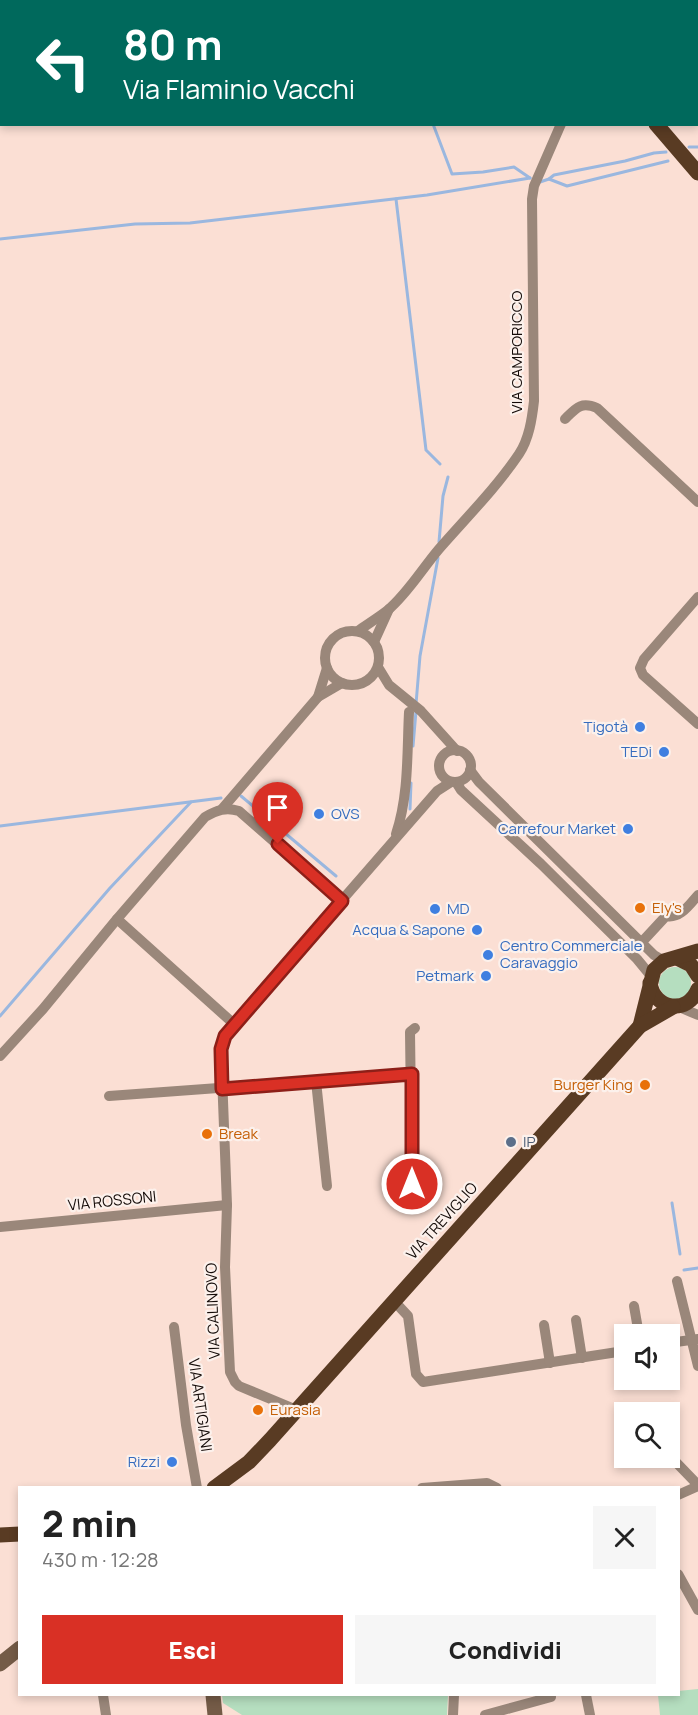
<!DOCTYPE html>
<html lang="it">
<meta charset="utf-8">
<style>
body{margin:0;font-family:Manrope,sans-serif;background:#f6f6f6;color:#222;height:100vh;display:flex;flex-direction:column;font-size:22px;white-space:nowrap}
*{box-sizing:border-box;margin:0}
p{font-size:20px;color:#767676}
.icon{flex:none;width:33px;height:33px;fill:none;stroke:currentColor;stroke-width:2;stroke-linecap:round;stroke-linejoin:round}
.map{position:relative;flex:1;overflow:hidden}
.details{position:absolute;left:18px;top:1486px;width:662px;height:210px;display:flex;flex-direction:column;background:#fff;border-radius:0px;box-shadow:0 3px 9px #0003}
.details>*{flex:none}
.top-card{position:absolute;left:0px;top:0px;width:699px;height:126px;box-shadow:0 3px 9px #0003;background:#00695c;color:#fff;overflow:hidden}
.buttons{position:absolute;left:614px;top:1324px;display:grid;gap:12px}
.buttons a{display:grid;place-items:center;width:66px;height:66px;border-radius:0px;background:#fff;box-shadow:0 3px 9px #0003;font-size:30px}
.pin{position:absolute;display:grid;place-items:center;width:51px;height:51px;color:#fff;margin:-62px -26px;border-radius:50% 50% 50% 0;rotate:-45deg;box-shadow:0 0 6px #0007}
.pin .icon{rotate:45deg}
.me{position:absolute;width:66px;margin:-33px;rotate:0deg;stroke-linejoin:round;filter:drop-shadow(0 0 4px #0008)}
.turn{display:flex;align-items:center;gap:21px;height:126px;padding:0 24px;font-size:27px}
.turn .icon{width:78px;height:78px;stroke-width:2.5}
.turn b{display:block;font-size:42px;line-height:51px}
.round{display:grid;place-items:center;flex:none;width:63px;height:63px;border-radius:0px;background:#f6f6f6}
.overview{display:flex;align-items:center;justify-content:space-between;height:102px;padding:0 24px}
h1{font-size:36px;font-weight:800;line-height:45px}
.cta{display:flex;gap:12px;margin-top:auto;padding:12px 24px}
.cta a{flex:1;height:69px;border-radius:0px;background:#d93025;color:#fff;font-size:24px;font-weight:800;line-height:69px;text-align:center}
.cta a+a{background:#f6f6f6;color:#222}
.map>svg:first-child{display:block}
.green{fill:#b5debf}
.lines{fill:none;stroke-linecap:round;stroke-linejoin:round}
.stream{stroke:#9ab7df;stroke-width:3}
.street{stroke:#9a877a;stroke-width:10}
.secondary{stroke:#745b47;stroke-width:15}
.primary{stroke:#593b23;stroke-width:15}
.route-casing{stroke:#8d1f18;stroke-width:15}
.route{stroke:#d93025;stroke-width:10}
.shop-dot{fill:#3f7fe0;stroke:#fcf1ec;stroke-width:2}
.food-dot{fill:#e8710a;stroke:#fcf1ec;stroke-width:2}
.service-dot{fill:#5c6f8a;stroke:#fcf1ec;stroke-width:2}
.labels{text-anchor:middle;stroke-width:4.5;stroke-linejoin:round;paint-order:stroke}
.street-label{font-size:15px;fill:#140b08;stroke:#fcf1ec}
.shop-label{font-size:15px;fill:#366cbe;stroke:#fcf1ec;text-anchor:end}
.food-label{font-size:15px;fill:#c56008;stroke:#fcf1ec;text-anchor:start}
.service-label{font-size:15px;fill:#4e5e75;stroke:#fcf1ec;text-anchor:start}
</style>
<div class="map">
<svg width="698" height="1715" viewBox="0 0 698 1715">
<rect width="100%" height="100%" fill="#fbdfd4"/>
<g class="green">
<circle cx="675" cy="983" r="16"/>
<polygon points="698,1689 698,1715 660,1715 658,1695 678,1695 678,1691"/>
<polygon points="222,1695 448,1695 447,1715 242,1715 223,1703"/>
</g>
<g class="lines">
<g class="stream">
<polyline points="384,0 384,2"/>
<polyline points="433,124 452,174 483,172 514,167 530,178"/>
<polyline points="689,147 698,147"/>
<polyline points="549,179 554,175 625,161 654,153 666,152"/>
<polyline points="540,182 549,179 567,186 668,161"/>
<polyline points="396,199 426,450 440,464"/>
<polyline points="0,239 135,224 190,223 427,195 530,178"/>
<polyline points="439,542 443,496 448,477"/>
<polyline points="416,704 420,656 438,558"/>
<polyline points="413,746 416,711"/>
<polyline points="241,796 336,876"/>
<polyline points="410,809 411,783"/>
<polyline points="0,826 221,798"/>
<polyline points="0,1016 110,888 191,802"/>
<polyline points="672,1203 680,1254"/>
<polyline points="684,1270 698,1268"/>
</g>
<g class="street">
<polyline points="662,0 663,2"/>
<polyline points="612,2 613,0"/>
<path d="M 565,419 C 576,408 581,401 597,408 L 698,502"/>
<polyline points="698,597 644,659 640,668 643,675 698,724"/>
<circle cx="352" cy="658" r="27"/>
<path d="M 358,631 C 368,624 379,617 388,610 C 408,593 422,569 439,549 C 466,518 496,488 519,454 C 529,439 532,419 534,401 L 532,199 L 534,186 L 561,124"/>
<polyline points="374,642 389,609"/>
<polyline points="378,667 389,685 421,711 457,751"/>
<polyline points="318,697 327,668"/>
<circle cx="455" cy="766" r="16"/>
<polyline points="470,770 479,782 654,955 664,961"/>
<polyline points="456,782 461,790 541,864 637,959 651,976"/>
<polyline points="222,809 318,697 342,683"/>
<path d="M 396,834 C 409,795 407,752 409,712"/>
<polyline points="117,919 234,1024"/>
<path d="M 641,943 L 666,916 C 680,919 689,905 698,895"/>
<polyline points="679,1007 698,1015"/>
<path d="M 0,1056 L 43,1009 L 117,919 L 205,817 C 217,810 226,807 239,811 L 342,901"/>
<polyline points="316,1081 327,1186"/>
<polyline points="109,1096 412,1074"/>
<polyline points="412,1184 410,1032 415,1028"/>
<polyline points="0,1227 227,1205"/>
<polyline points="677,1281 698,1366"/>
<polyline points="394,1301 408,1316 416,1374 423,1382 624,1351"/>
<polyline points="634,1306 639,1335"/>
<polyline points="576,1320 582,1358"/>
<polyline points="544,1325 550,1363"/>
<polyline points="174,1327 186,1425 197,1488"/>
<polyline points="669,1343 698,1339"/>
<polyline points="297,1410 239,1386 235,1382 230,1372 225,1267 227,1205 221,1049 225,1036 234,1024 437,791 451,782"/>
<polyline points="669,1455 698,1485"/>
<polyline points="422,1488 487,1483 497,1488"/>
<polyline points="678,1495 698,1486"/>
<polyline points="678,1574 698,1610"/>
<polyline points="103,1695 106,1715"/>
<polyline points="586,1695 590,1715"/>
<polyline points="453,1715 454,1695"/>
<polyline points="485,1715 551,1697"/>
</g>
<g class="secondary">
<polyline points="0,1664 20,1648"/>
<polyline points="213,1695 215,1715"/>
</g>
<g class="primary">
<polyline points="555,0 557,2"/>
<polyline points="656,124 698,173"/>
<polyline points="677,958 691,965 698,976"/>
<path d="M 650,983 C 654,1010 688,1015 698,989"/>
<polyline points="640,1026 654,970 664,961 698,951"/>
<polyline points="214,1488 249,1462 270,1440 640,1026 673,1007"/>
<polyline points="0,1535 20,1534"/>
</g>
</g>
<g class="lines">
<defs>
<polyline id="route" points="278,844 342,901 225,1036 221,1049 222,1089 412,1074 412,1184"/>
</defs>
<use href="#route" class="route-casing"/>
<use href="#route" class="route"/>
</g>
<g class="shop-dot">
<circle cx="640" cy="727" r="6"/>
<circle cx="664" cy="752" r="6"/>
<circle cx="319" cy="814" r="6"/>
<circle cx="628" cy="829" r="6"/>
<circle cx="435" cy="909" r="6"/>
<circle cx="477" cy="930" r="6"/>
<circle cx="488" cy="955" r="6"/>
<circle cx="486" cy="976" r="6"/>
<circle cx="172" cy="1462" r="6"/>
</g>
<g class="food-dot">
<circle cx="640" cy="908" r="6"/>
<circle cx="645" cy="1085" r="6"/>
<circle cx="207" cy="1134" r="6"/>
<circle cx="258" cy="1410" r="6"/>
</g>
<circle class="service-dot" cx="511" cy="1142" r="6"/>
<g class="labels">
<g class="street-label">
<text transform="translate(517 352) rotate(-90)" y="5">VIA CAMPORICCO</text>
<text transform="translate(112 1201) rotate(-6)" y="5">VIA ROSSONI</text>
<text transform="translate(442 1221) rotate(-48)" y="5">VIA TREVIGLIO</text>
<text transform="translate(213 1311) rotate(-92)" y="5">VIA CALINOVO</text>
<text transform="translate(200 1405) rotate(82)" y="5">VIA ARTIGIANI</text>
</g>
<g class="shop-label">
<text x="628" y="732">Tigotà</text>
<text x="652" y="757">TEDi</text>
<text x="331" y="819" text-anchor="start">OVS</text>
<text x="616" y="834">Carrefour Market</text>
<text x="447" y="914" text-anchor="start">MD</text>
<text x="465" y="935">Acqua &amp; Sapone</text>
<text x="500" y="951" text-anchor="start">Centro Commerciale<tspan x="500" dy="17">Caravaggio</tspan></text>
<text x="474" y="981">Petmark</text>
<text x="160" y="1467">Rizzi</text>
</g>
<g class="food-label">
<text x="652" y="913">Ely's</text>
<text x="633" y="1090" text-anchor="end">Burger King</text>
<text x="219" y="1139">Break</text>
<text x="270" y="1415">Eurasia</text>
</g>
<g class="service-label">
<text x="523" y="1147">IP</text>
</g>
</g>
</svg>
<div class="buttons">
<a><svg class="icon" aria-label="sound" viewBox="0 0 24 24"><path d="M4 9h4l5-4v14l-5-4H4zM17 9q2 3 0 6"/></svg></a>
<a><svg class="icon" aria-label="search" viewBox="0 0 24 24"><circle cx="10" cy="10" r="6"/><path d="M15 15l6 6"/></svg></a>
</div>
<div class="pin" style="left:278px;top:844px;background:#d93025"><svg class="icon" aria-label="arrive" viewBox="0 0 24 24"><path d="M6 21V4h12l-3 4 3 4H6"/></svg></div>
<svg class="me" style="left:412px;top:1184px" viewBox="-20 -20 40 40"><circle r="17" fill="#d93025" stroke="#fff" stroke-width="3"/><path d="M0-11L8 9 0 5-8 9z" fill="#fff"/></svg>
<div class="top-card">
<div class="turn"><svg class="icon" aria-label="left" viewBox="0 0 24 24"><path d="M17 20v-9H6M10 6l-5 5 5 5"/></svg><div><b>80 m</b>Via Flaminio Vacchi</div></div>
</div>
<section class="details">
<div class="overview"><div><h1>2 min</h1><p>430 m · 12:28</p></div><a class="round"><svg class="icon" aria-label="close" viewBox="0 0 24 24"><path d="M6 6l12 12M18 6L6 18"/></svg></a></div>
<div class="cta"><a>Esci</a><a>Condividi</a></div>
</section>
</div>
